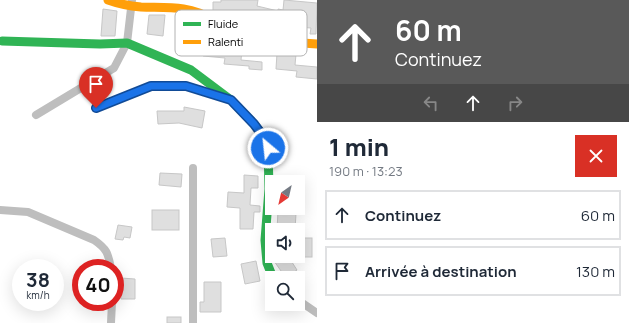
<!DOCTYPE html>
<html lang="fr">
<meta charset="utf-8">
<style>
body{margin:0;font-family:Manrope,sans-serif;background:#f6f6f7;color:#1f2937;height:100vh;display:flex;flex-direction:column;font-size:15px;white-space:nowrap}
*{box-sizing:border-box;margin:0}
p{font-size:13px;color:#747a83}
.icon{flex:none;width:22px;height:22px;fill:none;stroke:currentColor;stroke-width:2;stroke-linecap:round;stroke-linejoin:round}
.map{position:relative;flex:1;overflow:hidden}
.sheet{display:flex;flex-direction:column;background:#fff;width:312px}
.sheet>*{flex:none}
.top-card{background:#595959;color:#fff;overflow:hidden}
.needle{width:26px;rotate:214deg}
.controls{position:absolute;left:265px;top:175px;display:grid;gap:8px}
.controls a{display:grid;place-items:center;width:40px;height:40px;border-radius:0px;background:#fff;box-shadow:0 4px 16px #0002;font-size:20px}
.speed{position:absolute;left:12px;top:259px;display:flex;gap:8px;font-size:20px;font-weight:700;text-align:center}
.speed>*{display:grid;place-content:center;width:52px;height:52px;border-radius:50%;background:#fff;box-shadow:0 4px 16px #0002;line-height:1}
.speed small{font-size:10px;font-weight:400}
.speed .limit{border:6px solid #d22;background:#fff;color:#111}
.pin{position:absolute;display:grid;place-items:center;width:34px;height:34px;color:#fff;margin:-41px -17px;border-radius:50% 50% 50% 0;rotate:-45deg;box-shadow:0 0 4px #0007}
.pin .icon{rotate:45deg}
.me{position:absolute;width:44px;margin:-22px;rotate:332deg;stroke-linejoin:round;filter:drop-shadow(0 0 3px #0008)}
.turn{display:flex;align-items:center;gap:14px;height:84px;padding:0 12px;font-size:18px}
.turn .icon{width:52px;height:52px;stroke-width:2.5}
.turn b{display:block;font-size:28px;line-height:34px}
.lanes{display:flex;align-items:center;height:38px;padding:0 12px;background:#0003;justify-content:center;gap:20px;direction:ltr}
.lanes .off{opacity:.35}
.round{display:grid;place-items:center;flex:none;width:42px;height:42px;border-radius:0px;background:#f6f6f7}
.head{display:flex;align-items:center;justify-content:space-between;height:68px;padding:0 12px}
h1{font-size:24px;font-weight:800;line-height:30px}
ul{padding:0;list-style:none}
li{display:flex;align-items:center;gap:12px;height:50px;margin:0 8px 6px;padding:0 4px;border:2px solid #e0e1e3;border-radius:0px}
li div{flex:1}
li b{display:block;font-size:15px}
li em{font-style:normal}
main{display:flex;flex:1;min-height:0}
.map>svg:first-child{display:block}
.building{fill:#dfdfdf;stroke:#c7c7c7}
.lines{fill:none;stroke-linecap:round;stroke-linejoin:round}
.street{stroke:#bebebe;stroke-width:8}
.fast{stroke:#30b455;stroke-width:9}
.slow{stroke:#ff9f0a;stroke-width:9}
.route-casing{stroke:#114b97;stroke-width:10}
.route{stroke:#1a73e8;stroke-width:7}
.key{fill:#fff;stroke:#b2b2b2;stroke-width:1}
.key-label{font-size:11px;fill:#000}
</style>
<main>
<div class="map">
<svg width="317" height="323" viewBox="0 0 317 323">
<rect width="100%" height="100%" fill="#fff"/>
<g class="building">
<polygon points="221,0 258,0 257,6 278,11 278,9 283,10 284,0 317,3 316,34 310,34 311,28 297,27 296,35 280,33 254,32 256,25 239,24 239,20 221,19 213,12 213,2 221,2"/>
<polygon points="103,9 117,11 115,36 101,36"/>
<polygon points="149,15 165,15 163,36 147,34"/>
<polygon points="205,39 223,42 222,47 242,49 241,60 262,62 262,70 249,69 249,66 224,64 225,58 203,56"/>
<polygon points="277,53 296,54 295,65 317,67 317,79 296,77 297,71 276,69"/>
<polygon points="184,107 205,111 202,128 179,123 158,124 157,111 184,111"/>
<polygon points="160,173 182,174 181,187 159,185"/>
<polygon points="244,175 258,176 258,188 251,188 250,205 260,206 260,212 254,212 253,229 240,229 240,208 227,207 228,192 244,193"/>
<rect x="152" y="210" width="27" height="20"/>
<polygon points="278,211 296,213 295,230 277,230"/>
<polygon points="118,225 132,227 130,238 124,237 123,240 115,239"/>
<polygon points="225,238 227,256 213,257 211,239"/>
<rect x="298" y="238" width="14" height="19"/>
<polygon points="279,256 288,256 297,270 286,278 274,261 274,259"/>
<polygon points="256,261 260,281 245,284 241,264"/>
<polygon points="121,278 135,279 135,299 121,299"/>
<polygon points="204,282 221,282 221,312 200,312 200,302 204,302"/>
<rect x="167" y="317" width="14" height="6"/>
</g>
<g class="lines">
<g class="street">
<polyline points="96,108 151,86 186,86 223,97"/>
<polyline points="36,115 114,68 127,43 132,0"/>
<path d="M 0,210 L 28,212 L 94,240 C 107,249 108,253 111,268"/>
<polyline points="298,300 317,313"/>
<polyline points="111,323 112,302"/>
<polyline points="193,323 193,168"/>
</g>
<polyline class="fast" points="2,41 100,44 127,43 191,70 231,100 254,124 263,136 268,148 269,189 265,240 267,263 273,278"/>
<path class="slow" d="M 108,0 C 119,4 130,6 141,7 C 163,8 191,5 210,19 C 215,22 218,29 220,34 L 260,40 L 317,44"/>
</g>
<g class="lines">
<defs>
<polyline id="route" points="96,108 151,86 186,86 231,100 254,124 263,136 268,148"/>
</defs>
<use href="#route" class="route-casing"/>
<use href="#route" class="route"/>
</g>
<rect x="175" y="10" width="132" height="46" rx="6" class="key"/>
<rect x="183" y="22" width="18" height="4" fill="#30b455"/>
<rect x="183" y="40" width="18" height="4" fill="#ff9f0a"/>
<g class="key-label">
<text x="208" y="28">Fluide</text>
<text x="208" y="46">Ralenti</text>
</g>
</svg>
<div class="controls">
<a><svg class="needle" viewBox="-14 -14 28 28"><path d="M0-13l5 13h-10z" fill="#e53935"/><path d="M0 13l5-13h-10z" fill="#747a83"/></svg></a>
<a><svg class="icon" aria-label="sound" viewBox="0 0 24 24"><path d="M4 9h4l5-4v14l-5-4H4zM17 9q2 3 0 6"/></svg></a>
<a><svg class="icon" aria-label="search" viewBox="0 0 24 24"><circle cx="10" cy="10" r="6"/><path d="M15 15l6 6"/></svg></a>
</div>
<div class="speed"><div>38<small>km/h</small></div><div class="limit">40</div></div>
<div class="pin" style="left:96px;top:108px;background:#d93025"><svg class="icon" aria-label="arrive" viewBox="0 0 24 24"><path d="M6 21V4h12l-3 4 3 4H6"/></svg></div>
<svg class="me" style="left:268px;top:148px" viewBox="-20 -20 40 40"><circle r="17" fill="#1a73e8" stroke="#fff" stroke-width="3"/><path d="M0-11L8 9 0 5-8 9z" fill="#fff"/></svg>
</div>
<section class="sheet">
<div class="top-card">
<div class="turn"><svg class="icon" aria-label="ahead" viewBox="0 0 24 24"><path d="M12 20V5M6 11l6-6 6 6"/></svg><div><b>60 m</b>Continuez</div></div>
<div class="lanes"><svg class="icon off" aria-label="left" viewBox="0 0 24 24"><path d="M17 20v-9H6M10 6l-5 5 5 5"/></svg><svg class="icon" aria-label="ahead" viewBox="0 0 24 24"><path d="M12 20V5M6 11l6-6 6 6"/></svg><svg class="icon off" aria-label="right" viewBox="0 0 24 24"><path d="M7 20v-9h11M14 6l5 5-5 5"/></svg></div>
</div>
<div class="head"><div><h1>1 min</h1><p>190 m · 13:23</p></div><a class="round" style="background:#d93025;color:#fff"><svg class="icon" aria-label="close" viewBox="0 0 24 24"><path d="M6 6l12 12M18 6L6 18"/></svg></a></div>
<ul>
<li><svg class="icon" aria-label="ahead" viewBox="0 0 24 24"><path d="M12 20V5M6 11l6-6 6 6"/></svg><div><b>Continuez</b></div><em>60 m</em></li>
<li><svg class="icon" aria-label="arrive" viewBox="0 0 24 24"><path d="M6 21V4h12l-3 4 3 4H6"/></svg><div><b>Arrivée à destination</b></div><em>130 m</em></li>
</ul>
</section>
</main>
